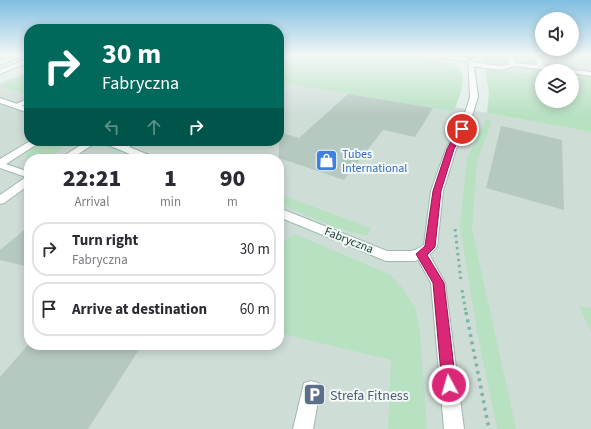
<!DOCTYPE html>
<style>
body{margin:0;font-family:"Source Sans 3",sans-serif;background:#f7f7f7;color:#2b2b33;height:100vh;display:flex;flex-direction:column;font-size:15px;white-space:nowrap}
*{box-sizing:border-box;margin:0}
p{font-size:13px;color:#7c7c81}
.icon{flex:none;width:22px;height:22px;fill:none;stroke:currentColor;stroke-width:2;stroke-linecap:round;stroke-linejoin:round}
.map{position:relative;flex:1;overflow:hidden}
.panel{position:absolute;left:24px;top:154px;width:260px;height:196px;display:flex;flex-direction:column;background:#fff;border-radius:16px;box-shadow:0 2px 10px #0003}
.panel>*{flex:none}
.guide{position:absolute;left:24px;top:24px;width:260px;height:122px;border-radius:16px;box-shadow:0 2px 10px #0003;background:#00695c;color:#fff;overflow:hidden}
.buttons{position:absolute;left:535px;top:12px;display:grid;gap:8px}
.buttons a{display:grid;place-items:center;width:44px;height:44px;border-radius:50%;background:#fff;box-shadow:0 2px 10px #0003;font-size:20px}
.pin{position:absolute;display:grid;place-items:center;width:34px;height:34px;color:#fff;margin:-17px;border:2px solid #fff;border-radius:50%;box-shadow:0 1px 4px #0007}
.me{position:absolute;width:44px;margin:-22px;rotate:354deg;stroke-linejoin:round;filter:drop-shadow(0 0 3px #0008)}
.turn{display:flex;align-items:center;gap:14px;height:84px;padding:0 12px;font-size:18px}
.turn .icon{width:52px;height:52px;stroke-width:2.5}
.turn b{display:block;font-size:28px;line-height:34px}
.lanes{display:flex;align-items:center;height:38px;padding:0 12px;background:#0003;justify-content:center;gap:20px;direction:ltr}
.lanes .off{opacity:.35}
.eta{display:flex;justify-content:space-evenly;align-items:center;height:68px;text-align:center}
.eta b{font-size:24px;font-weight:800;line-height:28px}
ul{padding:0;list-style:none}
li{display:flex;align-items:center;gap:12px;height:54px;margin:0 8px 6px;padding:0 4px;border:2px solid #e1e1e2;border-radius:16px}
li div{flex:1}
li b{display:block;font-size:15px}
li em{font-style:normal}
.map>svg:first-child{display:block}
.built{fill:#cfddd7;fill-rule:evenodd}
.green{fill:#b8e1c2}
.building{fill:#b6c9c1}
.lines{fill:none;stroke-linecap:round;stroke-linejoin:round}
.service-casing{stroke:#a3b6af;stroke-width:2}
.minor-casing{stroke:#a3b6af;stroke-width:2}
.tertiary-casing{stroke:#a3b6af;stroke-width:2}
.secondary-casing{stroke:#9ebab0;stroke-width:2}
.primary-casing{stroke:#c1cac7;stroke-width:2}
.path-far1{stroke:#7eb4a2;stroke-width:3;stroke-dasharray:2.5 3.5;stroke-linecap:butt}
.path{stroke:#7eb4a2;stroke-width:3.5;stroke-dasharray:3 4.5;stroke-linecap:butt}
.service{fill:#fff;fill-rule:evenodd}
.minor{fill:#fff;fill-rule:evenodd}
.tertiary{fill:#fff;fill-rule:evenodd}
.secondary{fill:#fff;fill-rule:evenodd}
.primary{fill:#61a894;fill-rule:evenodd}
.route{fill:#db2777;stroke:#8e194d}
.labels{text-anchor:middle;stroke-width:4;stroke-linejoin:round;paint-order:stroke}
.shop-label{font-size:12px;fill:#366cbe;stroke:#f2f9f6;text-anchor:start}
.street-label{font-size:12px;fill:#204037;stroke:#f2f9f6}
.near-service-label{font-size:14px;fill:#4e5e75;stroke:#f2f9f6;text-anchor:start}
</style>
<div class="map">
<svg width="591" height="429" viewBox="0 0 591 429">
<rect width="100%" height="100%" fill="#e1ede8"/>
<g class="built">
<polygon points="489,55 591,55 591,75 572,73 572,71 532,68 533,74 490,69"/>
<path d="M 29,71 L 29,141 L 279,141 L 279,75 L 591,132 L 591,429 L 0,429 L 0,83 ZM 29,159 L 279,159 L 279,345 L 29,345 Z"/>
</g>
<g class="green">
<path d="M 279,55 C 306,55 449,49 460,70 C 467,82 458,99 454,111 L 433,108 L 279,82 Z"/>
<path d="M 481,55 L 494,55 L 494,57 L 498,59 L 506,58 C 502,66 490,64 482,61 Z"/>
<polygon points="532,68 555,71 542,71 542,101 572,101 572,73 591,75 591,132 487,113 489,93 485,69 533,74"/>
<polygon points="29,73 29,95 0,87 0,85"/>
<polygon points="486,120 492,121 477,161 472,229 516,429 497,429 477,332 460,227 467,159"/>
<path d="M 45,141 L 68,141 C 62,153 38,164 26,158 L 26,153 Z"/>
<path d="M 279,194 L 371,228 L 368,235 C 341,233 305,214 279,204 Z"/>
<polygon points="295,234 389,274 401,286 415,307 420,332 427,429 388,429 391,360 279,333 279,246"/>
<polygon points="579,306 591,308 591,332"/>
</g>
<g class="building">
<polygon points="348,94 433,108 415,137 383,130 344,180 279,158 279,132 299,138"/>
<polygon points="501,126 562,140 564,210 486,188"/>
<polygon points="29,226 29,267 0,260 0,250"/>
<polygon points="28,345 142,345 88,429 0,429 0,377"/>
</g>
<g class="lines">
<defs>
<g id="service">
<polygon points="430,55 470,57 473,59 470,61 433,57"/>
<polygon points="508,55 514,55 515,63 537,65 535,55 541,55 544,66 591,72 591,76 572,73 572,71 554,71 514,66 501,70 471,66 468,64 471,62 501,66 509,65"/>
<polygon points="29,98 29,103 16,108 12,106"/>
<polygon points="30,141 42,141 6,164 29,172 29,185 4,203 0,204 0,195 26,177 0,168 0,159"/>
<polygon points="87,141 98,141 71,159 59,159"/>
<polygon points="127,141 139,141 126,149 120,149 118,147"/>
<polygon points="311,381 318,383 320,390 313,429 293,429 304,383"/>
</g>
<polygon id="minor" points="422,249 427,250 445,283 464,429 444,429 431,283 415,254 417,250"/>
<polygon id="tertiary" points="16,55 24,55 0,65 0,61"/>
<g id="secondary">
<polygon points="29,58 29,62 0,74 0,70"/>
<polygon points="468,58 473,59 478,97 471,119 456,149 443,191 437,247 430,254 415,261 386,261 279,217 279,208 387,251 410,251 415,250 424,245 431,191 446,149 463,119 470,97"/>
<polygon points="0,98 29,108 29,113 0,103"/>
<polygon points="101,141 114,141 154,157 156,159 142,159 103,143"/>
</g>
<polygon id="primary" points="466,55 472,55 472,60 468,60"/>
</defs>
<use href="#service" class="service-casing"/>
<use href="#minor" class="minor-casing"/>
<use href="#tertiary" class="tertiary-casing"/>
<use href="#secondary" class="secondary-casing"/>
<use href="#primary" class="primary-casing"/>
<g class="path-far1">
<polyline points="455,229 461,281"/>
<polyline points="462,290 466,313"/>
</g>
<polyline class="path" points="466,312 489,429"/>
<use href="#service" class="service"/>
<use href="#minor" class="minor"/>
<use href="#tertiary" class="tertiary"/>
<use href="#secondary" class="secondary"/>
<use href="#primary" class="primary"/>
</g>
<linearGradient id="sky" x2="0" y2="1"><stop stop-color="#80bee2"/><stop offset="0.48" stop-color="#f2f7f5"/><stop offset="1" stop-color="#f2f7f5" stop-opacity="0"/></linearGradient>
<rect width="591" height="115" fill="url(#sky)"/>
<polygon class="route" points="462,127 465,129 454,149 441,191 435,247 427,255 444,283 456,385 454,390 449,392 444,390 442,385 433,283 416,254 425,246 433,191 447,149 458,129"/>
<defs>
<symbol id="shop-square" viewBox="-11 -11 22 22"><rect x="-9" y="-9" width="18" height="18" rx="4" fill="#3f7fe0" stroke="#f2f9f6"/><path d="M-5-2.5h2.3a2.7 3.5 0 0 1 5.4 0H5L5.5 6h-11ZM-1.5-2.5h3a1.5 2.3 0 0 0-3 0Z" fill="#fff"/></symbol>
<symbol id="parking-square" viewBox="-11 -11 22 22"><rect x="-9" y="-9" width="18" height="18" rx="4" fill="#5c6f8a" stroke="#f2f9f6"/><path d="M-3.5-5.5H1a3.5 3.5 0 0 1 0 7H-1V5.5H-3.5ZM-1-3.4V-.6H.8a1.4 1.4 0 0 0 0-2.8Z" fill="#fff"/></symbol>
</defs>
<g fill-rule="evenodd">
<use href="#shop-square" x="314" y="148" width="25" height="25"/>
<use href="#parking-square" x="302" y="382" width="25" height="25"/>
</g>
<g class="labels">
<g class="shop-label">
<text x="342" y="158">Tubes<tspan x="342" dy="14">International</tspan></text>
</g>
<g class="street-label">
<text transform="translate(349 240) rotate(22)" y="4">Fabryczna</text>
</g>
<g class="near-service-label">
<text x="330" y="400">Strefa Fitness</text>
</g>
</g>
</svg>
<div class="buttons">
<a><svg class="icon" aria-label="sound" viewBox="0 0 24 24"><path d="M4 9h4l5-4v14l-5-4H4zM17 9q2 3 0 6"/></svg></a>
<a><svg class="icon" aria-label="layers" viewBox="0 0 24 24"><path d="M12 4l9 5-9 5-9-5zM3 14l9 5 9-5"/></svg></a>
</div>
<div class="pin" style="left:462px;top:129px;background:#d93025"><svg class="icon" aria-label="arrive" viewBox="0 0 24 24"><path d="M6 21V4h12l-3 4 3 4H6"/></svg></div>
<svg class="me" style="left:449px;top:385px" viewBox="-20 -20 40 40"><circle r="17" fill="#db2777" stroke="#fff" stroke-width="3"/><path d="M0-11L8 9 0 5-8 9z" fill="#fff"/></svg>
<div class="guide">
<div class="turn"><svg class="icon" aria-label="right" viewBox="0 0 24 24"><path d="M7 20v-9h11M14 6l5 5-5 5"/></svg><div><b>30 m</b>Fabryczna</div></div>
<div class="lanes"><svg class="icon off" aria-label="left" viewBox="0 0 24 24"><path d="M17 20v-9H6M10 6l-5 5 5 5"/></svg><svg class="icon off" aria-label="ahead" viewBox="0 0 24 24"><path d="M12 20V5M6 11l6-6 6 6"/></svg><svg class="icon" aria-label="right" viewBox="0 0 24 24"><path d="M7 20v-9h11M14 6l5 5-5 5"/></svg></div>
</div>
<section class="panel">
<div class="eta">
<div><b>22:21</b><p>Arrival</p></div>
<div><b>1</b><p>min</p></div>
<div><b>90</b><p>m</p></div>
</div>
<ul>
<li><svg class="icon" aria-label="right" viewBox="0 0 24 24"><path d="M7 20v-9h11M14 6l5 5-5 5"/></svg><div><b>Turn right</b><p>Fabryczna</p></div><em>30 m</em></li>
<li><svg class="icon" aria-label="arrive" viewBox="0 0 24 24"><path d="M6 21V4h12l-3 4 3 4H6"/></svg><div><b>Arrive at destination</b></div><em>60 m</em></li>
</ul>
</section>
</div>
